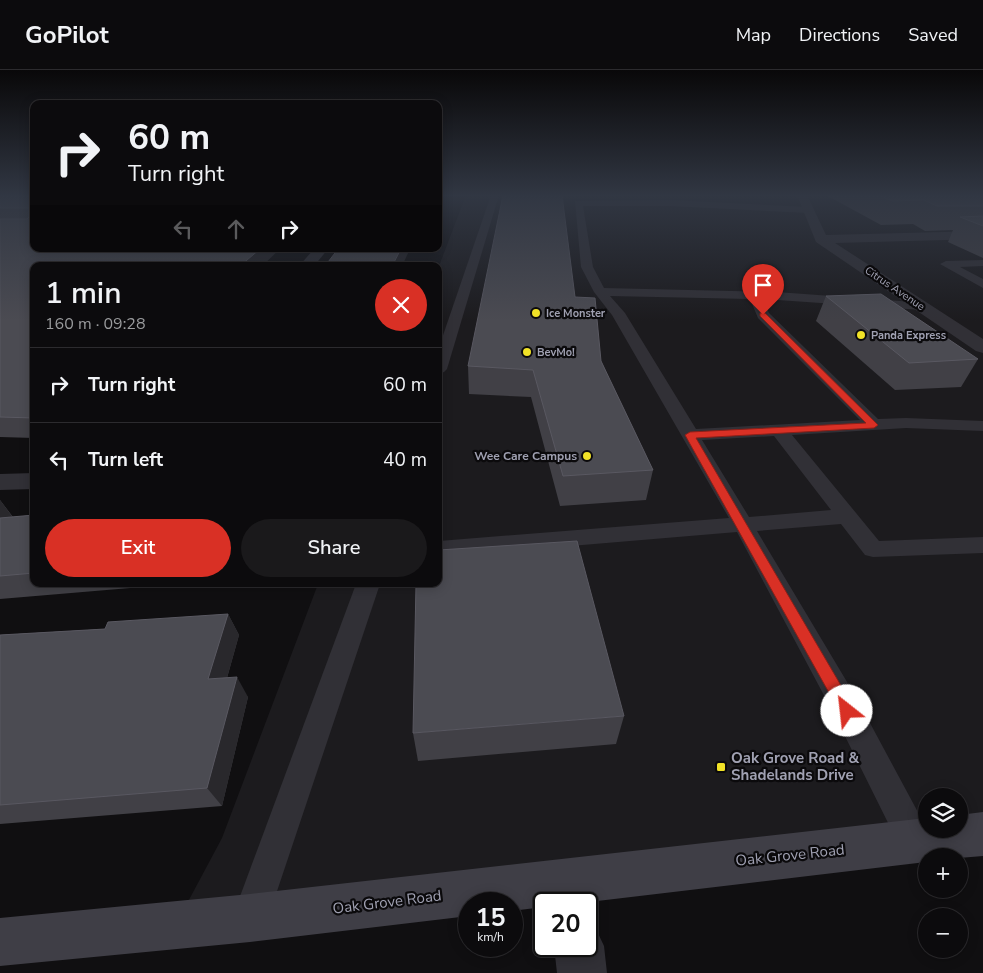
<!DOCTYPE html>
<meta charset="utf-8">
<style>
body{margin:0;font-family:"Nunito Sans",sans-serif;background:#1a191b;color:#f1f3f6;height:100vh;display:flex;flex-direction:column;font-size:19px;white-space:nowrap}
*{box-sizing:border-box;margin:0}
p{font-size:16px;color:#9a9b9d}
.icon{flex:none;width:28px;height:28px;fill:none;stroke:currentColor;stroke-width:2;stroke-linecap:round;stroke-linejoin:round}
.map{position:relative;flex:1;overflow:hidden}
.side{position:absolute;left:30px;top:192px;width:412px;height:325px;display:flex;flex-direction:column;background:#0c0b0d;border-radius:10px;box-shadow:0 2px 12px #0003,0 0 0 1px #2c2b2e}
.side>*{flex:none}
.hud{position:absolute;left:30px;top:30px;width:412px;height:152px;border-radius:10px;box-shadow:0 2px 12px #0003,0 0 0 1px #2c2b2e;background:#0c0b0d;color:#f1f3f6;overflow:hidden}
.tools{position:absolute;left:918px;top:718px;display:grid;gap:10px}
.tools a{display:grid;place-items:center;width:50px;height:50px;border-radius:50%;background:#0c0b0d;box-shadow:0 2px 12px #0003,0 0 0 1px #2c2b2e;font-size:25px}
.speed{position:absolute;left:458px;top:822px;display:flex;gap:10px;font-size:25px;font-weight:700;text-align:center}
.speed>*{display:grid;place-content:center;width:65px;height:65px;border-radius:50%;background:#0c0b0d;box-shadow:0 2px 12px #0003,0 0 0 1px #2c2b2e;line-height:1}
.speed small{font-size:12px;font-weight:400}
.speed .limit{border:2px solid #111;border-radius:8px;background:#fff;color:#111}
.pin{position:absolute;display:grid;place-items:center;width:42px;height:42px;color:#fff;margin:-51px -21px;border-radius:50% 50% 50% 0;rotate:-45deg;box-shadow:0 0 5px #0007}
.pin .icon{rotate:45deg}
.me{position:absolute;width:55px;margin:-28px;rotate:331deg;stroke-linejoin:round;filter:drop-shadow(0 0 4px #0008)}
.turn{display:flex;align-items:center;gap:18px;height:105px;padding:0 15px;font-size:22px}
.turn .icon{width:65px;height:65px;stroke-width:2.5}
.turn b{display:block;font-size:35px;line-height:42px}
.lanes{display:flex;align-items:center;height:48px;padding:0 15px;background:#0003;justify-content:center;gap:25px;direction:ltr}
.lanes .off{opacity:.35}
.round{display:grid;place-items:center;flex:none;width:52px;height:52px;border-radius:26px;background:#1a191b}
.head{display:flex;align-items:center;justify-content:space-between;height:85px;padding:0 15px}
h1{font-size:30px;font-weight:600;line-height:38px}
.action{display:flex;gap:10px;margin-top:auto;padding:10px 15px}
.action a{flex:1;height:58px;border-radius:30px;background:#d93025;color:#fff;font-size:20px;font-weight:600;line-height:58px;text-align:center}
.action a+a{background:#1a191b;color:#f1f3f6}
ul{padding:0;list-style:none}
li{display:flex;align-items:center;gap:15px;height:75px;padding:0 15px;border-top:1px solid #2c2b2e}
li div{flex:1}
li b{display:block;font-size:19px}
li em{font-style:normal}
header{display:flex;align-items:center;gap:30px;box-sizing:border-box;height:70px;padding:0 25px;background:#0c0b0d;border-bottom:1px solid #2c2b2e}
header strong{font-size:24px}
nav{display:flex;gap:28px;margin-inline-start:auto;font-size:18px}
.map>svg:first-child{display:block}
.built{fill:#1c1b1e;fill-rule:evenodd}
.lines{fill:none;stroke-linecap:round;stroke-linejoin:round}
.service{fill:#313036;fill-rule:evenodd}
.minor{fill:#313036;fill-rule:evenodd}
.secondary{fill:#3f3e46;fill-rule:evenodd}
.wall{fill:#414046}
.shaded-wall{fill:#29282c}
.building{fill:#4b4b52;stroke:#595861}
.route{fill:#d93025;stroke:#8d1f18}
.poi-dot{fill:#f1e227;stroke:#0b0a0c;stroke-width:2}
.labels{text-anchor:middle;stroke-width:4.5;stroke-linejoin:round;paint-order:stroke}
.far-street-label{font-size:11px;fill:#a0a1b2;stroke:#0b0a0c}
.far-poi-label{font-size:11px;font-weight:bold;fill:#a0a1b2;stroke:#0b0a0c;text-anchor:start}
.poi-label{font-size:12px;font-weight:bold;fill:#a0a1b2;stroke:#0b0a0c;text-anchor:end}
.near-poi-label{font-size:15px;font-weight:bold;fill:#a0a1b2;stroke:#0b0a0c;text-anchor:start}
.near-street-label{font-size:15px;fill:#a0a1b2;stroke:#0b0a0c}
</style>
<header>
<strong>GoPilot</strong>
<nav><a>Map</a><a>Directions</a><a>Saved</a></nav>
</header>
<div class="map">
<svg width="983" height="903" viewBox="0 0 983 903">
<rect width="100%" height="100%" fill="#100f11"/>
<path class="built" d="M 466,125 L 983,125 L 983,764 L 175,856 L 222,768 L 318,514 L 439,514 L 439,196 ZM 926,726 L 959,726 L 959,759 L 926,759 Z"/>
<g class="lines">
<g class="service">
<polygon points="491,125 499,125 447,299 444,302 439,304 439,277"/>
<path d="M 670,130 L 809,137 L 814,140 L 809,143 L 670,136 L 583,136 L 593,197 L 604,218 L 777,222 L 927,233 L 928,236 L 927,239 L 922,240 L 763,229 L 769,243 L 878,349 L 906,348 L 983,351 L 983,361 L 906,358 L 792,365 L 879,471 L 983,467 L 983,483 L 873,487 L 865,485 L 841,454 L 757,461 L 856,627 L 927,759 L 932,771 L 927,783 L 915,788 L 903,783 L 835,646 L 737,462 L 439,487 L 439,471 L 729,448 L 612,245 L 594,222 L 581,197 L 575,131 ZM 610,226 L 750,229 L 758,248 L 860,350 L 696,359 L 625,243 ZM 774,366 L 831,440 L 749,447 L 702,370 Z"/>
<polygon points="983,190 983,196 960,197 983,209 983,218 940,194 946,191"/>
<polygon points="356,514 380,514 268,848 263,861 250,866 237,861 232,848"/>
</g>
<g class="minor">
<polygon points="797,125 807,125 826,165 983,161 983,169 835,173 983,269 983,283 976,281 816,172"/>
<polygon points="314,179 328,179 314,196 299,196"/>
<polygon points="34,403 34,419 0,420 0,404"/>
<polygon points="586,854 596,859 604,876 607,903 557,903 554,876 586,876"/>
</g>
<polygon class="secondary" points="983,742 983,786 959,788 959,786 926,786 926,792 572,834 544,834 544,837 511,841 511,834 469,834 469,846 250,872 0,896 0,848 250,824 926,748 926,759 959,759 959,745"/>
</g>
<g class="wall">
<polygon points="0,125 34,125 34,368 0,367"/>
<polygon points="826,125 983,125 983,188 948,172 953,160 925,161 913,154 881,155"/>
<polygon points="826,226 978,289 961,317 895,320 816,251"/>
<polygon points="575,227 601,291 653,400 646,430 560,436 531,327 469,324 468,296"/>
<polygon points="0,430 13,447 34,445 34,514 155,514 154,516 0,529"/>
<polygon points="228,544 239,565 227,608 248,627 222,736 0,754 0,565 105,559"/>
<polygon points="624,646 616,674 418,691 413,663"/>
</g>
<g class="shaded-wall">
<polygon points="260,179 280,179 262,196 240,196"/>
<polygon points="401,179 410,179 402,196 392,196"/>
<polygon points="0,430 14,449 0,467"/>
<polygon points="228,544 239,565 221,629 208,609"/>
<polygon points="237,607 248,627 222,736 207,718"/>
</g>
<g class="building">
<polygon points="0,125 34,125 34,179 260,179 240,196 34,196 34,348 0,347 0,149 27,149 29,147 29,138 0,138"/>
<polygon points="503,125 562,125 575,227 595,228 601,291 653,400 563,406 533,300 468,296"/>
<polygon points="878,125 979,125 983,126 983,136 937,136 924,130 892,131"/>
<polygon points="983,146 983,156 960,147"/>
<polygon points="338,179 401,179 392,196 325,196"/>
<polygon points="881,224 978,289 909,293 826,226"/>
<polygon points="34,445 34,503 0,506 0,448"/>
<polygon points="577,471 624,646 413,663 416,514 439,514 439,480"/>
<polygon points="228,544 208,609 237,607 207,718 0,735 0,565 105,559 108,552"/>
</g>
<linearGradient id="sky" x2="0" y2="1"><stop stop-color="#090809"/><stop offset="0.5" stop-color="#313743"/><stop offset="1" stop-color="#313743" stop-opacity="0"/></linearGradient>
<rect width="983" height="251" fill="url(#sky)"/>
<polygon class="route" points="760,243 765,243 878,355 874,358 696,368 853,636 855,641 853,646 847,648 842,646 685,365 690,362 866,353 760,246"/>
<g class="poi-dot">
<circle cx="536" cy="243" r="5"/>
<circle cx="861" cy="265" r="5"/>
<circle cx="527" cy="282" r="5"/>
<circle cx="587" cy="386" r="5"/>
<rect x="716" y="692" width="10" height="10" rx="2.5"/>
</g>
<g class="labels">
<g class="far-street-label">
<text transform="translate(895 218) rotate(34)" y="4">Citrus Avenue</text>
</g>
<g class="far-poi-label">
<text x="546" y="247">Ice Monster</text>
<text x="871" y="269">Panda Express</text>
<text x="537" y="286">BevMo!</text>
</g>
<g class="poi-label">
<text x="577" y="390">Wee Care Campus</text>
</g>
<g class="near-poi-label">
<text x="731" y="693">Oak Grove Road &amp;<tspan x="731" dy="17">Shadelands Drive</tspan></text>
</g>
<g class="near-street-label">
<text transform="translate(790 785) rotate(-6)" y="5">Oak Grove Road</text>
<text transform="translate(387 832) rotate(-7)" y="5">Oak Grove Road</text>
</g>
</g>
</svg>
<div class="tools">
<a><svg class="icon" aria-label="layers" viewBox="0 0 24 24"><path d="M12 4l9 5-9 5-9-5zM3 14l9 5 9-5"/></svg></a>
<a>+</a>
<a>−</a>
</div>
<div class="speed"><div>15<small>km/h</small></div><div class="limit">20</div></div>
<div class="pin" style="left:763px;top:245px;background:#d93025"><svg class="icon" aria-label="arrive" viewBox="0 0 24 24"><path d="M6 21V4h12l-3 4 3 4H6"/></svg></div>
<svg class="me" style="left:847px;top:641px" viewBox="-20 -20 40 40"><circle r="19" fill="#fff"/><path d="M0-13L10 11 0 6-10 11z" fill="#d93025"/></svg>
<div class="hud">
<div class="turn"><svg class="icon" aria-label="right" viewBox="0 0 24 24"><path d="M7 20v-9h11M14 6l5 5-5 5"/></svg><div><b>60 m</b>Turn right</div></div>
<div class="lanes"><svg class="icon off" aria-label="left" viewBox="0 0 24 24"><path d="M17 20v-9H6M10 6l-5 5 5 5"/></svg><svg class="icon off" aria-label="ahead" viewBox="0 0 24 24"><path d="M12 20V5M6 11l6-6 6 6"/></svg><svg class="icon" aria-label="right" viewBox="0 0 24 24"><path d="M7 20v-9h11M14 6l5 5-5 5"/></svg></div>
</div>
<section class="side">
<div class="head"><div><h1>1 min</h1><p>160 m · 09:28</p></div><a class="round" style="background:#d93025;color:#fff"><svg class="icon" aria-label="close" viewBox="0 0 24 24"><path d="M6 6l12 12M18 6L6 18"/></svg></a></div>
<ul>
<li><svg class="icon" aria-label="right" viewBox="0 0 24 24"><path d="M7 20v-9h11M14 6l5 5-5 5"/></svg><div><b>Turn right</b></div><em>60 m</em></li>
<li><svg class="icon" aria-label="left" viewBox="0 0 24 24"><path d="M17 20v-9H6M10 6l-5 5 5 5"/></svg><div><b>Turn left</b></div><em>40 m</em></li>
</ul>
<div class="action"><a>Exit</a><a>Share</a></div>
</section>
</div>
